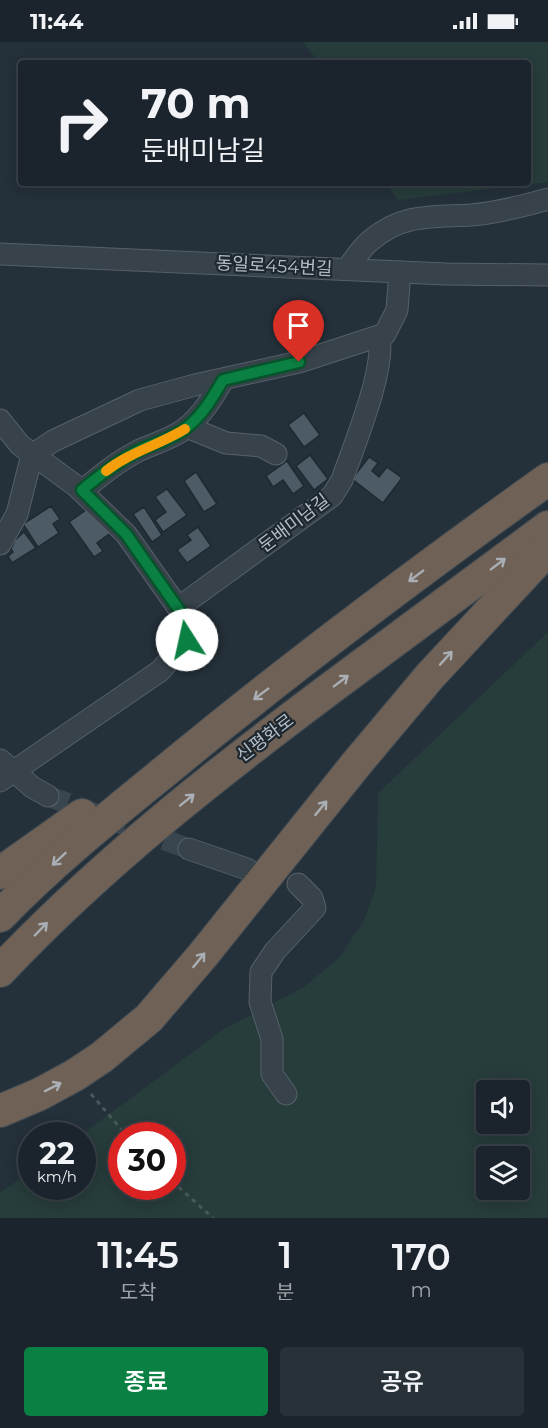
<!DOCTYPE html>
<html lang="ko">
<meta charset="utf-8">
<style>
body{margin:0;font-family:Montserrat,"Noto Sans KR",sans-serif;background:#283038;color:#f1f3f6;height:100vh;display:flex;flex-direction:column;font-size:22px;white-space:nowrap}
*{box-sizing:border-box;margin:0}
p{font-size:20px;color:#a0a4a9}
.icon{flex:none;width:33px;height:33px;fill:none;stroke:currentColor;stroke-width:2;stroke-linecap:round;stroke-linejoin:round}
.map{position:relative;height:1176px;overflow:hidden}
.details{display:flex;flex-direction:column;background:#1b242c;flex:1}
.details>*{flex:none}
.guide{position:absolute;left:18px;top:18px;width:513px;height:126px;border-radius:6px;box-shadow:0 3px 15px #0003,0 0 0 2px #394148;background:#1b242c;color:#f1f3f6;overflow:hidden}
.controls{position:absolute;left:476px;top:1038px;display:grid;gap:12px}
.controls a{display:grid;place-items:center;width:54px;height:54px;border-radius:6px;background:#1b242c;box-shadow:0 3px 15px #0003,0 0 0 2px #394148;font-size:30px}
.speed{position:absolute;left:18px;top:1080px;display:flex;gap:12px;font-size:30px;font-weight:700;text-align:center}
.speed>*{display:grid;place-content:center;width:78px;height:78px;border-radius:50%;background:#1b242c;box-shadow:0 3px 15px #0003,0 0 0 2px #394148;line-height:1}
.speed small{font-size:15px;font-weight:400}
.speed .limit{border:9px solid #d22;background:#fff;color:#111}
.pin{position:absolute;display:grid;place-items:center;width:51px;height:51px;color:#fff;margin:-62px -26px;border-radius:50% 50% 50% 0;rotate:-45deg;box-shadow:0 0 6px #0007}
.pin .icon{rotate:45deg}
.me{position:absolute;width:66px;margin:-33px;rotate:350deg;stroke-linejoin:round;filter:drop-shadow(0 0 4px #0008)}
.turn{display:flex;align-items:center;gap:21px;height:126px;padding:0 24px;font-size:27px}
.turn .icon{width:78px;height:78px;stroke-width:2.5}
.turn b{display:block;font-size:42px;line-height:51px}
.eta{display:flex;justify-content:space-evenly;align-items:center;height:102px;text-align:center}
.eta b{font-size:36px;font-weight:600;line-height:42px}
.primary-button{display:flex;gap:12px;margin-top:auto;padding:12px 24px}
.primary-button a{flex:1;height:69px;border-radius:6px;background:#0b8043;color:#fff;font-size:24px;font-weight:600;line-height:69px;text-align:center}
.primary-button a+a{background:#283038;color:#f1f3f6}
.status{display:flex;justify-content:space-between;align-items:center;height:42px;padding:0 30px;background:#1b242c;direction:ltr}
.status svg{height:16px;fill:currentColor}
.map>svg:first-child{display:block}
.green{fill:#273d3b;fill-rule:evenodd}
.building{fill:#4c5b65;stroke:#1f2931;stroke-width:1.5}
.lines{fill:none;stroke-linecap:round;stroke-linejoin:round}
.minor-tunnel{stroke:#39454f;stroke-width:21;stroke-dasharray:21 10;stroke-linecap:butt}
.minor-casing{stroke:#566068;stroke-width:23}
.highway-casing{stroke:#434d55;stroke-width:34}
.path{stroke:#455959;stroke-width:3;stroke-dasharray:4.5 4.5;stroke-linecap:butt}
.minor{stroke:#37424a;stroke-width:21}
.highway{stroke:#6f6155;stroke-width:32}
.oneway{stroke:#a9afb5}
.route-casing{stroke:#07532c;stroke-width:15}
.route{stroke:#0b8043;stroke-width:10}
.slow{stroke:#f59e0b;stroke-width:10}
.labels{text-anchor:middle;stroke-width:4.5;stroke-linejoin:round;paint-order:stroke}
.street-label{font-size:18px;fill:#b3bdc6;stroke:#1d272f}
</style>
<div class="status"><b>11:44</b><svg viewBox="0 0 49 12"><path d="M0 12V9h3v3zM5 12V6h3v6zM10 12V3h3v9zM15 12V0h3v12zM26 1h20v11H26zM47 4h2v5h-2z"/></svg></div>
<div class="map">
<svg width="548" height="1176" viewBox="0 0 548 1176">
<rect width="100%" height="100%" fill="#24303a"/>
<g class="green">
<polygon points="303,0 548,0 548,140 398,158 386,141 528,141 528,21 319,21"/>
<path d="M 548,590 L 548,1176 L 0,1176 L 0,1151 L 31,1129 L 32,1144 L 82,1144 L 81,1093 L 222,988 L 302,946 L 338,917 L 364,878 L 376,845 L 378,751 ZM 486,1048 L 519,1048 L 519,1082 L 486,1082 ZM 122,1094 L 172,1094 L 172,1144 L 122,1144 ZM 486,1114 L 519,1114 L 519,1148 L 486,1148 Z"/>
</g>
<g class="building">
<polygon points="304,371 320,393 304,405 288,383"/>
<polygon points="310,413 328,437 314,448 296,424"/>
<polygon points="369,415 378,421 372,429 379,435 387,425 402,436 383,461 352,437"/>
<polygon points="287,419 304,444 293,452 283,438 273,445 266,434"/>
<polygon points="196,430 217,462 204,470 184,439"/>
<polygon points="167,447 187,473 163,490 155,478 166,470 155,455"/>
<polygon points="93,463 112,490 97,501 103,509 94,515 69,480"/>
<polygon points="51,464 60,477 53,482 59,491 38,505 23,482"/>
<polygon points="144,465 162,493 152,500 133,472"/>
<polygon points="198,485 211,504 187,521 177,508 191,498 187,493"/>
<polygon points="24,490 36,506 12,521 8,514 13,510 11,507 15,498"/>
</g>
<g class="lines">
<polyline class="minor-tunnel" points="48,754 189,807"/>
<defs>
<g id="minor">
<polyline points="0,212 446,232 548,233"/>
<path d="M 347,227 C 354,218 361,206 370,199 C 402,171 433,175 471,173 C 497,171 523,164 548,157"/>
<polyline points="0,378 20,403 76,444 126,492 191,584 187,598 160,629 14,729 32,745 48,754"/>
<polyline points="187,385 226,401 261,404 276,412"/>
<path d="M 82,449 C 100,434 118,419 140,408 C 155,401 172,397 186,386 C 202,373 213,355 223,338"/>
<polyline points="0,502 17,472 32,413 53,399 140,358 195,343 299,320 385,292 397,268 400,230"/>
<path d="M 178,566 L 332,454 L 342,438 C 354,403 386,327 379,294"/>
<polyline points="0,718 14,729 0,739"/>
<polyline points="189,807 247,827"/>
<polyline points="286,1052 272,1032 272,997 260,960 261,930 275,909 315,866 312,856 298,842"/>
</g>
<g id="highway">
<polyline points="0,831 82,773"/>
<path d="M 0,874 C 54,818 115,770 175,721 C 295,622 421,528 548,437"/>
<path d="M 0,929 C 104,819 222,727 343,637 C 411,586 480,536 548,485"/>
<polyline points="0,1069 40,1052 75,1033 102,1015 149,976 203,913 357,721 430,634 548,507"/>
</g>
</defs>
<use href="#minor" class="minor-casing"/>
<use href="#highway" class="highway-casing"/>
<g class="path">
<polyline points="91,1052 127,1094"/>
<polyline points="172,1139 213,1176"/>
</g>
<use href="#minor" class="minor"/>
<use href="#highway" class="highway"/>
</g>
<defs><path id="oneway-shaft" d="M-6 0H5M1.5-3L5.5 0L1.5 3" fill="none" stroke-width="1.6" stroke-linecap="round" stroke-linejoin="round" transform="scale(1.5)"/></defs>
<g class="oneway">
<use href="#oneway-shaft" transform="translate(498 522) rotate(-37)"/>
<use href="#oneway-shaft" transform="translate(416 534) rotate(143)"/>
<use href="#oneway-shaft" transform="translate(446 616) rotate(-48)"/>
<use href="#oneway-shaft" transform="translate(341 639) rotate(-37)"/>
<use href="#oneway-shaft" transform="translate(261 652) rotate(143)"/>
<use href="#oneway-shaft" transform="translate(187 758) rotate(-39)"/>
<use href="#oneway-shaft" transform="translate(321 766) rotate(-51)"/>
<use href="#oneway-shaft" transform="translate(59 817) rotate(137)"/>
<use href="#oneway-shaft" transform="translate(41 887) rotate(-46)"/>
<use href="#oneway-shaft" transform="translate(199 918) rotate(-51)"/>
<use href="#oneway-shaft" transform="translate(53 1045) rotate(-27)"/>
</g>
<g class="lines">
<defs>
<path id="route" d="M 187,598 L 191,585 L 126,492 L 82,448 C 100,433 118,419 140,408 C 155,401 172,397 186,386 C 202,374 213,355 223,338 L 299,320"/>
</defs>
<use href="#route" class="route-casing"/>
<use href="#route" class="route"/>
<path class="slow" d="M 106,429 C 130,410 159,403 185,387"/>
</g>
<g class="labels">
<g class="street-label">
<text transform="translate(274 224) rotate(3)" y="6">동일로454번길</text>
<text transform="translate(294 481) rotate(-37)" y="6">둔배미남길</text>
<text transform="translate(265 696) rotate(-37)" y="6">신평화로</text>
</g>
</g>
</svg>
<div class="controls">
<a><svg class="icon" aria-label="sound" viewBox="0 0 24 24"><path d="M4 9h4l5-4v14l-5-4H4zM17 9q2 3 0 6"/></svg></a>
<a><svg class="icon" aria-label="layers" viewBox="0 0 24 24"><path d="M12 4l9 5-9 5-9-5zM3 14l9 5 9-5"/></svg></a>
</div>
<div class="speed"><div>22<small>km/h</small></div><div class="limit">30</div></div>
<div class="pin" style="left:299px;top:320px;background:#d93025"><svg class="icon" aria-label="arrive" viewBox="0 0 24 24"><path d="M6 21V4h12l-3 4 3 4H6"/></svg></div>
<svg class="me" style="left:187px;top:598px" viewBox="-20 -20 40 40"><circle r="19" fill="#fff"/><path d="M0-13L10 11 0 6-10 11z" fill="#0b8043"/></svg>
<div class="guide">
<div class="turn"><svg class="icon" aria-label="right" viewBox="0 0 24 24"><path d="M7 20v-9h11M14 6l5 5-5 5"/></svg><div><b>70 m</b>둔배미남길</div></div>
</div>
</div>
<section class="details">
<div class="eta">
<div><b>11:45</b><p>도착</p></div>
<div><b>1</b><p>분</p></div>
<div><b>170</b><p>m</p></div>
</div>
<div class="primary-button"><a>종료</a><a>공유</a></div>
</section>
